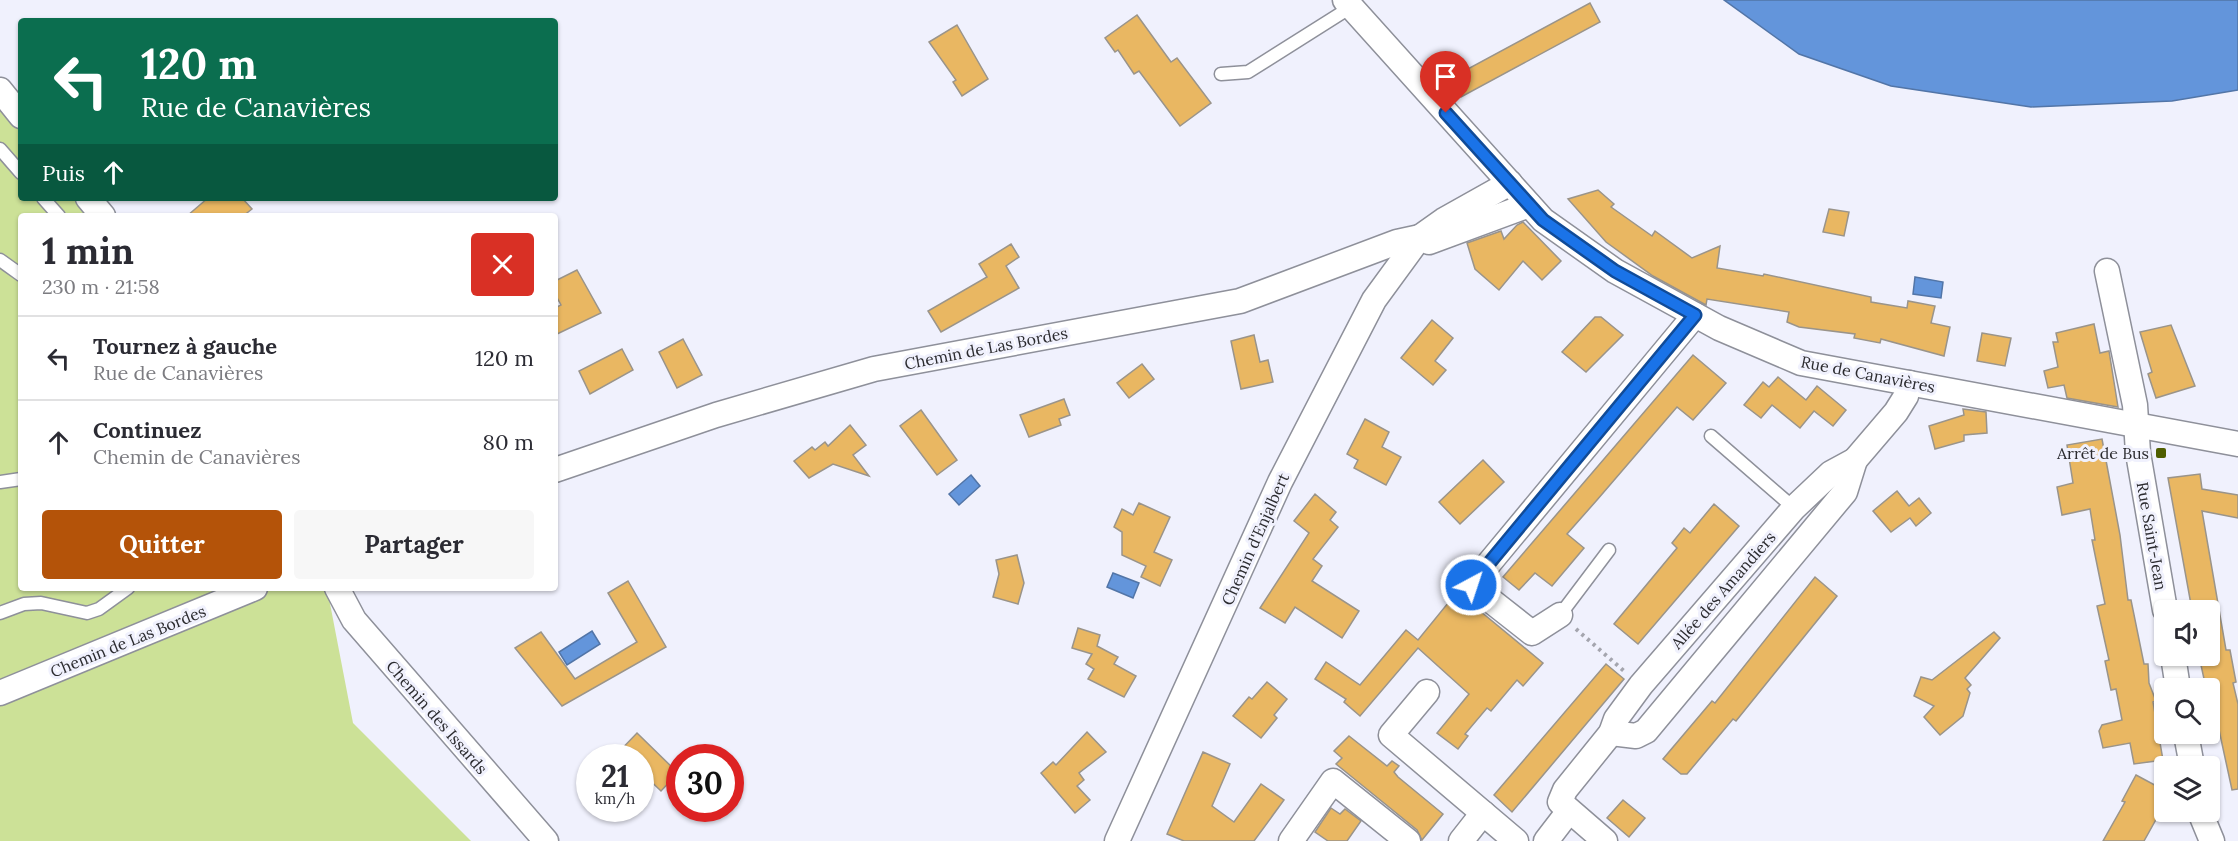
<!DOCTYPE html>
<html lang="fr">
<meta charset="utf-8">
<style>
body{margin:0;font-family:Lora,serif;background:#f7f7f7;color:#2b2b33;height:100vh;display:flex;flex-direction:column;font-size:22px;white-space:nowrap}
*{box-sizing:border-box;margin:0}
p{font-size:20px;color:#7c7c81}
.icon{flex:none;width:33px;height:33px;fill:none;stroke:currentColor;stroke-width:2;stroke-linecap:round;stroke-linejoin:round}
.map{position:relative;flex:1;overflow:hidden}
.details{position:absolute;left:18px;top:213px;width:540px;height:378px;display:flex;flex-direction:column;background:#fff;border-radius:6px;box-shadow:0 2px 4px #0004}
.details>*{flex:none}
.hud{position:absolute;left:18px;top:18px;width:540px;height:183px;border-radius:6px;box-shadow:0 2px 4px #0004;background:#0b6e4f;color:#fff;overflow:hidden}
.controls{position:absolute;left:2154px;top:600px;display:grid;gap:12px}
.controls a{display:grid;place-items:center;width:66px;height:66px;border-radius:6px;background:#fff;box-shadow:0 2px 4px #0004;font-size:30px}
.speed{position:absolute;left:576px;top:744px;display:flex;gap:12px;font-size:30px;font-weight:700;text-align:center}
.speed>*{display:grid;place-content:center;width:78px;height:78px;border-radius:50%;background:#fff;box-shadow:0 2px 4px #0004;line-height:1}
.speed small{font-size:15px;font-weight:400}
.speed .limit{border:9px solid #d22;background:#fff;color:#111}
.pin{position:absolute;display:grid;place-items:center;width:51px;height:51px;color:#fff;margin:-62px -26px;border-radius:50% 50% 50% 0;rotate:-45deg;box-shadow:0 0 6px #0007}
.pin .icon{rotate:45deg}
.me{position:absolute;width:66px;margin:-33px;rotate:40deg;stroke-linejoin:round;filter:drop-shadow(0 0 4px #0008)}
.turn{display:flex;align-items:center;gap:21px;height:126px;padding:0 24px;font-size:27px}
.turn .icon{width:78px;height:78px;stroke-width:2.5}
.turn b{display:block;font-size:42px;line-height:51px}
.then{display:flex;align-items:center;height:57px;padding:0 24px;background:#0003;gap:12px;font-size:22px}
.round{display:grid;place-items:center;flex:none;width:63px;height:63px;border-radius:6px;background:#f7f7f7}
.head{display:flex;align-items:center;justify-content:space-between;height:102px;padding:0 24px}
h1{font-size:36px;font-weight:800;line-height:45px}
.cta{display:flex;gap:12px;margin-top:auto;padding:12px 24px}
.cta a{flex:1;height:69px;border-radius:6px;background:#b45309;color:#fff;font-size:24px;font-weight:800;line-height:69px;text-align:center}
.cta a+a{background:#f7f7f7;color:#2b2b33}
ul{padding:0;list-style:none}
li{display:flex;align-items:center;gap:18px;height:84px;padding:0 24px;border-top:2px solid #e1e1e2}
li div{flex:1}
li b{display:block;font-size:22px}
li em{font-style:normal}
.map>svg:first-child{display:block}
.green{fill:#cce197}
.water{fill:#6395db;stroke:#5275a7;stroke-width:1.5}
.building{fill:#e9b762;stroke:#9a948a;stroke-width:1.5}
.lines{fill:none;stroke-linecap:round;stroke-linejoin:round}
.service-casing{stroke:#8e909a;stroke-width:15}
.minor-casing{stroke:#8e909a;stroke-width:27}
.path{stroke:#a4a5ae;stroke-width:4;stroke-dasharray:3 4.5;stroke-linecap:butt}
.service{stroke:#fff;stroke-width:12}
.minor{stroke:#fff;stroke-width:24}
.route-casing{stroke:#114b97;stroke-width:15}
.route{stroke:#1a73e8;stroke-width:10}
.poi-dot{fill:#4f5e00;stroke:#f0f1fd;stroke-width:2}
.labels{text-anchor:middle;stroke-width:6;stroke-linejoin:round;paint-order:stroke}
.street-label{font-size:16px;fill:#2b2b2f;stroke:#f0f1fd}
.poi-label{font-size:16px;fill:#2b2b2f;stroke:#f0f1fd;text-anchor:end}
</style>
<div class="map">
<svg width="2238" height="841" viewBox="0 0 2238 841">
<rect width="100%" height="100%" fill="#f0f1fd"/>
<polygon class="green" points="0,90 21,116 21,198 88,198 103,216 21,216 21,588 327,588 353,723 471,841 0,841"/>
<g class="water">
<polygon points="1724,0 2238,0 2238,90 2172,101 2031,107 1891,86 1799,54"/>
<polygon points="1915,277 1943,282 1941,298 1913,294"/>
<polygon points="971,475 980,486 959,505 949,494"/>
<polygon points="1113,573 1139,583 1133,598 1107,587"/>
<polygon points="592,631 600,644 567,665 559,652"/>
</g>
<g class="building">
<polygon points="1590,3 1600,22 1461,97 1451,78"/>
<polygon points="1137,15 1171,62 1177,58 1211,103 1180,126 1139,71 1134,74 1118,50 1115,52 1105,38"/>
<polygon points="957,25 988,79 962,96 953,82 956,80 929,42"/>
<polygon points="1598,190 1614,204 1611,207 1652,236 1655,231 1692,258 1720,246 1717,268 1763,276 1764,274 1871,297 1871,302 1907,308 1908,301 1935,306 1931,323 1950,327 1944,356 1881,339 1880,343 1854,338 1855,334 1799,327 1787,322 1789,312 1707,299 1706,305 1653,276 1606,242 1568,199"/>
<polygon points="208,198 242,198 252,209 243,216 187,216"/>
<polygon points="1829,209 1849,212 1844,236 1823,232"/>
<polygon points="1523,222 1561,261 1542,280 1523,261 1499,290 1475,269 1467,243 1501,231 1504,239 1517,225"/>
<polygon points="1011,244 1019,257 1006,266 1019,288 941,332 928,311 987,277 979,264"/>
<polygon points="577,270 601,313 555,335 555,308 561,305 555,294 555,281"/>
<polygon points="1595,317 1601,317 1623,335 1586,372 1562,352"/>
<polygon points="1432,320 1453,338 1435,361 1446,370 1433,385 1401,358"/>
<polygon points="2094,324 2100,353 2109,351 2118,407 2067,398 2064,385 2048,388 2044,371 2058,367 2053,342 2058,342 2056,333"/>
<polygon points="2171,325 2195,386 2156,398 2148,374 2152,372 2140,332"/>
<polygon points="1982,333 2011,338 2005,366 1977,361"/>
<polygon points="1254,335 1260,362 1268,360 1273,382 1241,389 1231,341"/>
<polygon points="683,339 702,375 677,388 659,352"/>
<polygon points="622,349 633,370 590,394 579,371"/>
<polygon points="1693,355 1726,383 1693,420 1677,407 1597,500 1567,534 1584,548 1552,586 1535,573 1519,590 1503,577"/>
<polygon points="1142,364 1154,379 1129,398 1117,383"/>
<polygon points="1778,377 1806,400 1817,386 1846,410 1833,426 1814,411 1800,428 1772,405 1761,418 1744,405 1763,382 1769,387"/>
<polygon points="1064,399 1070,415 1059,419 1061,425 1029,437 1020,415"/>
<polygon points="1963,409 1986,412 1987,433 1964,435 1964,441 1935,449 1929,426 1964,415"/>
<polygon points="921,410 957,460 937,475 900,426"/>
<polygon points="1365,419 1389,432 1382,447 1401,457 1386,485 1354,468 1358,460 1347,454"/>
<polygon points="850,425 866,445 853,455 869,476 833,464 809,478 794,461 812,447 815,450 825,442 828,446"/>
<polygon points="2102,439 2120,535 2128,600 2131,600 2144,664 2148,664 2149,683 2156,701 2153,702 2163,760 2134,764 2130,743 2103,748 2099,731 2102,725 2122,720 2116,689 2111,690 2105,661 2109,660 2097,606 2105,604 2092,540 2095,540 2090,509 2062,515 2057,487 2073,483 2067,445"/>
<polygon points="1483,460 1504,482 1460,524 1439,502"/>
<polygon points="2200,474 2202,489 2238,495 2238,518 2202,511 2226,650 2230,650 2236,682 2233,683 2238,704 2238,789 2232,790 2210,688 2206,688 2199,656 2210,656 2210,610 2192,610 2168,478"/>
<polygon points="1897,491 1909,506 1919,498 1931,513 1916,526 1910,518 1891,532 1873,511"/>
<polygon points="1315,494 1336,512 1330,520 1338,527 1313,559 1322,566 1312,581 1359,611 1342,638 1295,607 1285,623 1260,608 1309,533 1294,521"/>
<polygon points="1139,503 1170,517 1154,552 1172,560 1160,586 1141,577 1146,566 1122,555 1122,532 1114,527 1122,509 1133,515"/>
<polygon points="1714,504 1739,526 1638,644 1614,624 1677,548 1672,543 1684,528 1690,533"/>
<polygon points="1017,555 1024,583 1018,604 993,597 999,574 996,560"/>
<polygon points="1815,577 1837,596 1736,721 1733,719 1687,774 1681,774 1663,759 1712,701 1715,703"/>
<polygon points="628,581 666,647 562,706 515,648 541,632 575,679 637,642 608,593"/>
<polygon points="1457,592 1543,663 1523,686 1517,680 1491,711 1487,708 1465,734 1468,736 1458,749 1437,733 1469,694 1418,648 1360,716 1344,702 1346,699 1315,679 1326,662 1360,685 1406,630 1418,640"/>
<polygon points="1078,628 1100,635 1097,646 1118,657 1114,664 1136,676 1124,697 1088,679 1094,669 1086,664 1092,654 1072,648"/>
<polygon points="1994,632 2000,638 1965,678 1971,685 1967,689 1970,693 1963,716 1940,735 1924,717 1934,706 1914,696 1921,677 1932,680"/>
<polygon points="1606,664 1624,679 1512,812 1494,795"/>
<polygon points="1267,682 1287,699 1274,715 1277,718 1261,738 1233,716 1249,697 1252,699"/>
<polygon points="1087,732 1106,752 1079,773 1084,780 1077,786 1090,800 1075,813 1041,773 1053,762 1056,765"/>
<polygon points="637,733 678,773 661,791 640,771 640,758 613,758"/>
<polygon points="1349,736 1387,766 1392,761 1399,766 1394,772 1398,777 1443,814 1422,840 1417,830 1336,764 1342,758 1334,751"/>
<polygon points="1203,752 1230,764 1212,806 1234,822 1261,784 1284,800 1254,841 1184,841 1167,834"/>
<polygon points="2136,775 2164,790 2164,819 2158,816 2144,841 2103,841 2125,802 2122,801"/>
<polygon points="1623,800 1645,818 1629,837 1607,818"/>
<polygon points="1331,808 1340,814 1345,809 1361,821 1347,841 1328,841 1315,832"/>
</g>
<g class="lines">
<defs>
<g id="service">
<polyline points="1221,74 1248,72 1351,7"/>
<polyline points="0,149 21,173"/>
<polyline points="43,198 59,216"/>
<polyline points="0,260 21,275"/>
<polyline points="1711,436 1794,508"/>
<polyline points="0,482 21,479"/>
<polyline points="0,613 24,604 41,603 87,613 99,609 128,588"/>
<polyline points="1560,615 1609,550"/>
</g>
<g id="minor">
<polyline points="1345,0 1543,220 1615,271 1719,328 1801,363 2238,444"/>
<polyline points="0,90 21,116"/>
<polyline points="88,198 103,216"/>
<polyline points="1429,242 1529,205"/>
<polyline points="2107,271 2135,405 2138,453 2165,610"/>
<polyline points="555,470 716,415 874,369 1240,301 1397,242 1420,237"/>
<polyline points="337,588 354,620 546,841"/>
<polyline points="1560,615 1532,633 1471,585 1695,315"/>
<polyline points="2173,656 2178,688"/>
<polyline points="1427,692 1391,735 1516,841"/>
<polyline points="0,693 255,588"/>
<polyline points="1611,733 1636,736 1646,731 1845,492 1855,460"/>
<polyline points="2186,734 2192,766"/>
<polyline points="2200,812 2212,841"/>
<polyline points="1117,841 1280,482 1374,300 1420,237 1444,220 1510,183"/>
<polyline points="1291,841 1333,781 1408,841"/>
<polyline points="1461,841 1483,813"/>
<polyline points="1546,841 1569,811"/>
<polyline points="1605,841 1560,802 1565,790 1611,733 1616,719 1641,685 1794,508 1831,473 1855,460 1896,412 1906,396 1909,383"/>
</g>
</defs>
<use href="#service" class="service-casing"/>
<use href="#minor" class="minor-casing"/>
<polyline class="path" points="1576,629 1624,671"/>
<use href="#service" class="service"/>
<use href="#minor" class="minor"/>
</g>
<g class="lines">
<defs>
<polyline id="route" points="1446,113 1543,220 1615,271 1695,315 1471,585"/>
</defs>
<use href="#route" class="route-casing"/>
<use href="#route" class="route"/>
</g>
<rect class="poi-dot" x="2155" y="447" width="12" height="12" rx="3"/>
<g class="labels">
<g class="street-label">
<text transform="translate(986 348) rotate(-11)" y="6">Chemin de Las Bordes</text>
<text transform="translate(1868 374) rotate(11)" y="6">Rue de Canavières</text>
<text transform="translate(2152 536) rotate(80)" y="6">Rue Saint-Jean</text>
<text transform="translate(1255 539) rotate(-66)" y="6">Chemin d'Enjalbert</text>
<text transform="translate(1723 590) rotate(-49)" y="6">Allée des Amandiers</text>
<text transform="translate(128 641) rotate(-22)" y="6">Chemin de Las Bordes</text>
<text transform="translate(437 717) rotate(49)" y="6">Chemin des Issards</text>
</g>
<g class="poi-label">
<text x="2149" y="459">Arrêt de Bus</text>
</g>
</g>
</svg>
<div class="controls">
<a><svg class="icon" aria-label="sound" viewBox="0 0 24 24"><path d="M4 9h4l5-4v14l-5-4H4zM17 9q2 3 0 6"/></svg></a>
<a><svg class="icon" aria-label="search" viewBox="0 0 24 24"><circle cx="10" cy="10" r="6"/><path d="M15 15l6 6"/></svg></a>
<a><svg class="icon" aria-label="layers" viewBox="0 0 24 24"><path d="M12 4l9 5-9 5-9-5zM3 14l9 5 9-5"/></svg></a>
</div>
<div class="speed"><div>21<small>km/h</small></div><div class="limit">30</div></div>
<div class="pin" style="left:1446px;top:113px;background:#d93025"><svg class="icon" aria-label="arrive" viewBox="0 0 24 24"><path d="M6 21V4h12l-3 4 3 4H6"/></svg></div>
<svg class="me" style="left:1471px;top:585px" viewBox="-20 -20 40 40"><circle r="17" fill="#1a73e8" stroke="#fff" stroke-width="3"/><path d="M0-11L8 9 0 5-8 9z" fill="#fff"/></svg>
<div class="hud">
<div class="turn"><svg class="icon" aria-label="left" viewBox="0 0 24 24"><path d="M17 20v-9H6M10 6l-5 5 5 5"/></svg><div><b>120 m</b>Rue de Canavières</div></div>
<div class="then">Puis<svg class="icon" aria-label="ahead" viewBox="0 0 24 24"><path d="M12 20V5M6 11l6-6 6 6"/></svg></div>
</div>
<section class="details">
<div class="head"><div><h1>1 min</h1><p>230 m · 21:58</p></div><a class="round" style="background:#d93025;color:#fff"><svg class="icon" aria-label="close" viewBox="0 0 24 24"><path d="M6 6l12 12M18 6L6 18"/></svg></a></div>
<ul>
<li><svg class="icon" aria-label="left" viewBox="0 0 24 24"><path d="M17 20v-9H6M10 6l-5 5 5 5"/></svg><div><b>Tournez à gauche</b><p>Rue de Canavières</p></div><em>120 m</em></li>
<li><svg class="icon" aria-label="ahead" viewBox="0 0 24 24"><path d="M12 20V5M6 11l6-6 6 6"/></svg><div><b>Continuez</b><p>Chemin de Canavières</p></div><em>80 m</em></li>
</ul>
<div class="cta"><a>Quitter</a><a>Partager</a></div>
</section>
</div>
